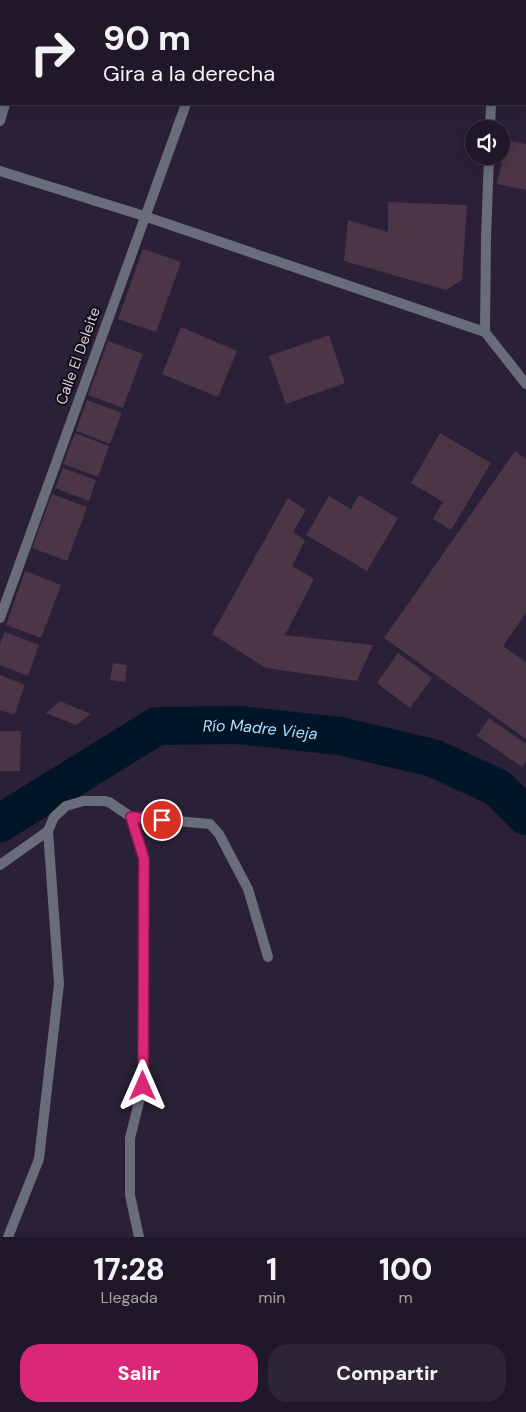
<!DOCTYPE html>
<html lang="es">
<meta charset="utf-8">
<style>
body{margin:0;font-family:"DM Sans",sans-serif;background:#2d2535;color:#f1f3f6;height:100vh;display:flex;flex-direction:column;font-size:19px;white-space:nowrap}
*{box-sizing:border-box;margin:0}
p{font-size:16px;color:#a2a0a8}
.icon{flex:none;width:28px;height:28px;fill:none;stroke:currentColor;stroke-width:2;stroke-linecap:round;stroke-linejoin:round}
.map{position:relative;height:1237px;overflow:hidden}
.sheet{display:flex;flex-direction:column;background:#201829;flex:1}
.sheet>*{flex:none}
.hud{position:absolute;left:0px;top:0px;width:526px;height:105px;box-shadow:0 2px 12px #0003,0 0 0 1px #3d3746;background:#201829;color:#f1f3f6;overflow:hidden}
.fabs{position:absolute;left:465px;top:120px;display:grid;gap:10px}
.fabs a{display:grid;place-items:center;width:45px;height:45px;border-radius:50%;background:#201829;box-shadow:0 2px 12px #0003,0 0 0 1px #3d3746;font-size:25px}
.pin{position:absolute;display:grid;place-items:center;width:42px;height:42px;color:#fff;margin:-21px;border:2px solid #fff;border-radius:50%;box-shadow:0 1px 5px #0007}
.me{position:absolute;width:55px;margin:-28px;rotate:0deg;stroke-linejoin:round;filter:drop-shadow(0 0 4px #0008)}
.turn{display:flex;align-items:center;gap:18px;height:105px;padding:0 20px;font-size:22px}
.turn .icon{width:65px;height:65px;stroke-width:2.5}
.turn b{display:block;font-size:35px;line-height:42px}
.eta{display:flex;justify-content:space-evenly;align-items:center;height:85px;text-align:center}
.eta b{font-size:30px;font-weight:800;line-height:35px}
.cta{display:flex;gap:10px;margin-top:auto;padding:10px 20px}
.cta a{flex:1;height:58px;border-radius:20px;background:#db2777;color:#fff;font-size:20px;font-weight:800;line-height:58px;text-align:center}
.cta a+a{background:#2d2535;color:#f1f3f6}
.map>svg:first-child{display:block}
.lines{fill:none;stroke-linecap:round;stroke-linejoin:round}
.river{stroke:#001525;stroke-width:38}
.building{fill:#4b3546}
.street{stroke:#696d79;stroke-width:10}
.route-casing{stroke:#8e194d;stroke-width:12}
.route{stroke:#db2777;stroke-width:9}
.labels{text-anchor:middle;stroke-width:4;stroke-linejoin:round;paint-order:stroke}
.street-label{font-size:15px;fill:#d5cfde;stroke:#110d17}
.water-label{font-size:16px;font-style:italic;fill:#b2ddfd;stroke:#110d17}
</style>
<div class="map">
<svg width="526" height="1237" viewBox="0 0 526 1237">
<rect width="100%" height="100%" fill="#2a2037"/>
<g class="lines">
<path class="river" id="s1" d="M 0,823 L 157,726 L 239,725 L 340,736 L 433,758 L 498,788 L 526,816"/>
</g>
<g class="building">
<polygon points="506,140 526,144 526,190 497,184"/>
<polygon points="388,202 467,205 462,280 446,290 344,261 348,220 388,232"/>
<polygon points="143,249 181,262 156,332 118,319"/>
<polygon points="181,327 237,351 218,397 162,374"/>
<polygon points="329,335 345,383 286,404 269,356"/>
<polygon points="108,341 143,354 123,408 88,395"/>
<polygon points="87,400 122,413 110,444 76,431"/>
<polygon points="75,433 109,446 98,477 63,464"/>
<polygon points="440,433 491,463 451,530 433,519 443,502 411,483"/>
<polygon points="515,451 526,459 526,613 503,646 526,662 526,739 384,638"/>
<polygon points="63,468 96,480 89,501 55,488"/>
<polygon points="52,494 87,507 67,561 32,548"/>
<polygon points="359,495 398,518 367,571 306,535 329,496 351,509"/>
<polygon points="288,498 306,510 293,532 305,540 292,566 314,579 285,635 373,645 357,681 266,668 212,634"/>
<polygon points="25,571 61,585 41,638 6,625"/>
<polygon points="5,632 39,645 28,676 0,665 0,644"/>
<polygon points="398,653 432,678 410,708 377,683"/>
<polygon points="113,663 127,665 125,682 110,680"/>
<polygon points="0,675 25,685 14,715 0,710"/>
<polygon points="60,701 91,714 76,725 46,713"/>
<polygon points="489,718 526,744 526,762 522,767 477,736"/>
<polygon points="0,731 21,731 20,771 0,771"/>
</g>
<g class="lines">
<g class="street">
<polyline points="38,1 38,0"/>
<polyline points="223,1 224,0"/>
<polyline points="495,1 495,0"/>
<polyline points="0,121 5,104"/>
<polyline points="490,129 491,104"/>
<polyline points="0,171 144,216 485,332 526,384"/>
<polyline points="485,332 486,238 489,156"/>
<polyline points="0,618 186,104"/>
<polyline points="131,817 210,824 219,834 248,889 268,957"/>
<polyline points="0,865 48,831 54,817 66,806 83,801 104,801 109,802 131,817 144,859 143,1086 130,1138 130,1195 139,1237"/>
<polyline points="8,1237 39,1159 59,984 48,831"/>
</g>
</g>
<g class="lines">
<defs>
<polyline id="route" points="143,1086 144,859 131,817 162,820"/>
</defs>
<use href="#route" class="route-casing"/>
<use href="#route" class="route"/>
</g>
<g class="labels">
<g class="street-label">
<text transform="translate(78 356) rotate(-70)" y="5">Calle El Deleite</text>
</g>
<g class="water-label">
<text dy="6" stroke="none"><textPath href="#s1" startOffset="288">Río Madre Vieja</textPath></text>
</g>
</g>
</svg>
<div class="fabs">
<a><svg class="icon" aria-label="sound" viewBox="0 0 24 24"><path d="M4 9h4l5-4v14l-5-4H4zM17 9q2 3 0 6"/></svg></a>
</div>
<div class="pin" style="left:162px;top:820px;background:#d93025"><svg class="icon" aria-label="arrive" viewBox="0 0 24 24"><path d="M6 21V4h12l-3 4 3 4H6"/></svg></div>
<svg class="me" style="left:143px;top:1086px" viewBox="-20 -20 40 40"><path d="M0-17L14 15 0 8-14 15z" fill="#db2777" stroke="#fff" stroke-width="4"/></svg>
<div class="hud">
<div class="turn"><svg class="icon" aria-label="right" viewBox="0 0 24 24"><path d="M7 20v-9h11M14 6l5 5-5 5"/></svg><div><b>90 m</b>Gira a la derecha</div></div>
</div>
</div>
<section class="sheet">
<div class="eta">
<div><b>17:28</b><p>Llegada</p></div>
<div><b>1</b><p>min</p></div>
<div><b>100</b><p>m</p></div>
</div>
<div class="cta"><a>Salir</a><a>Compartir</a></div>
</section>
